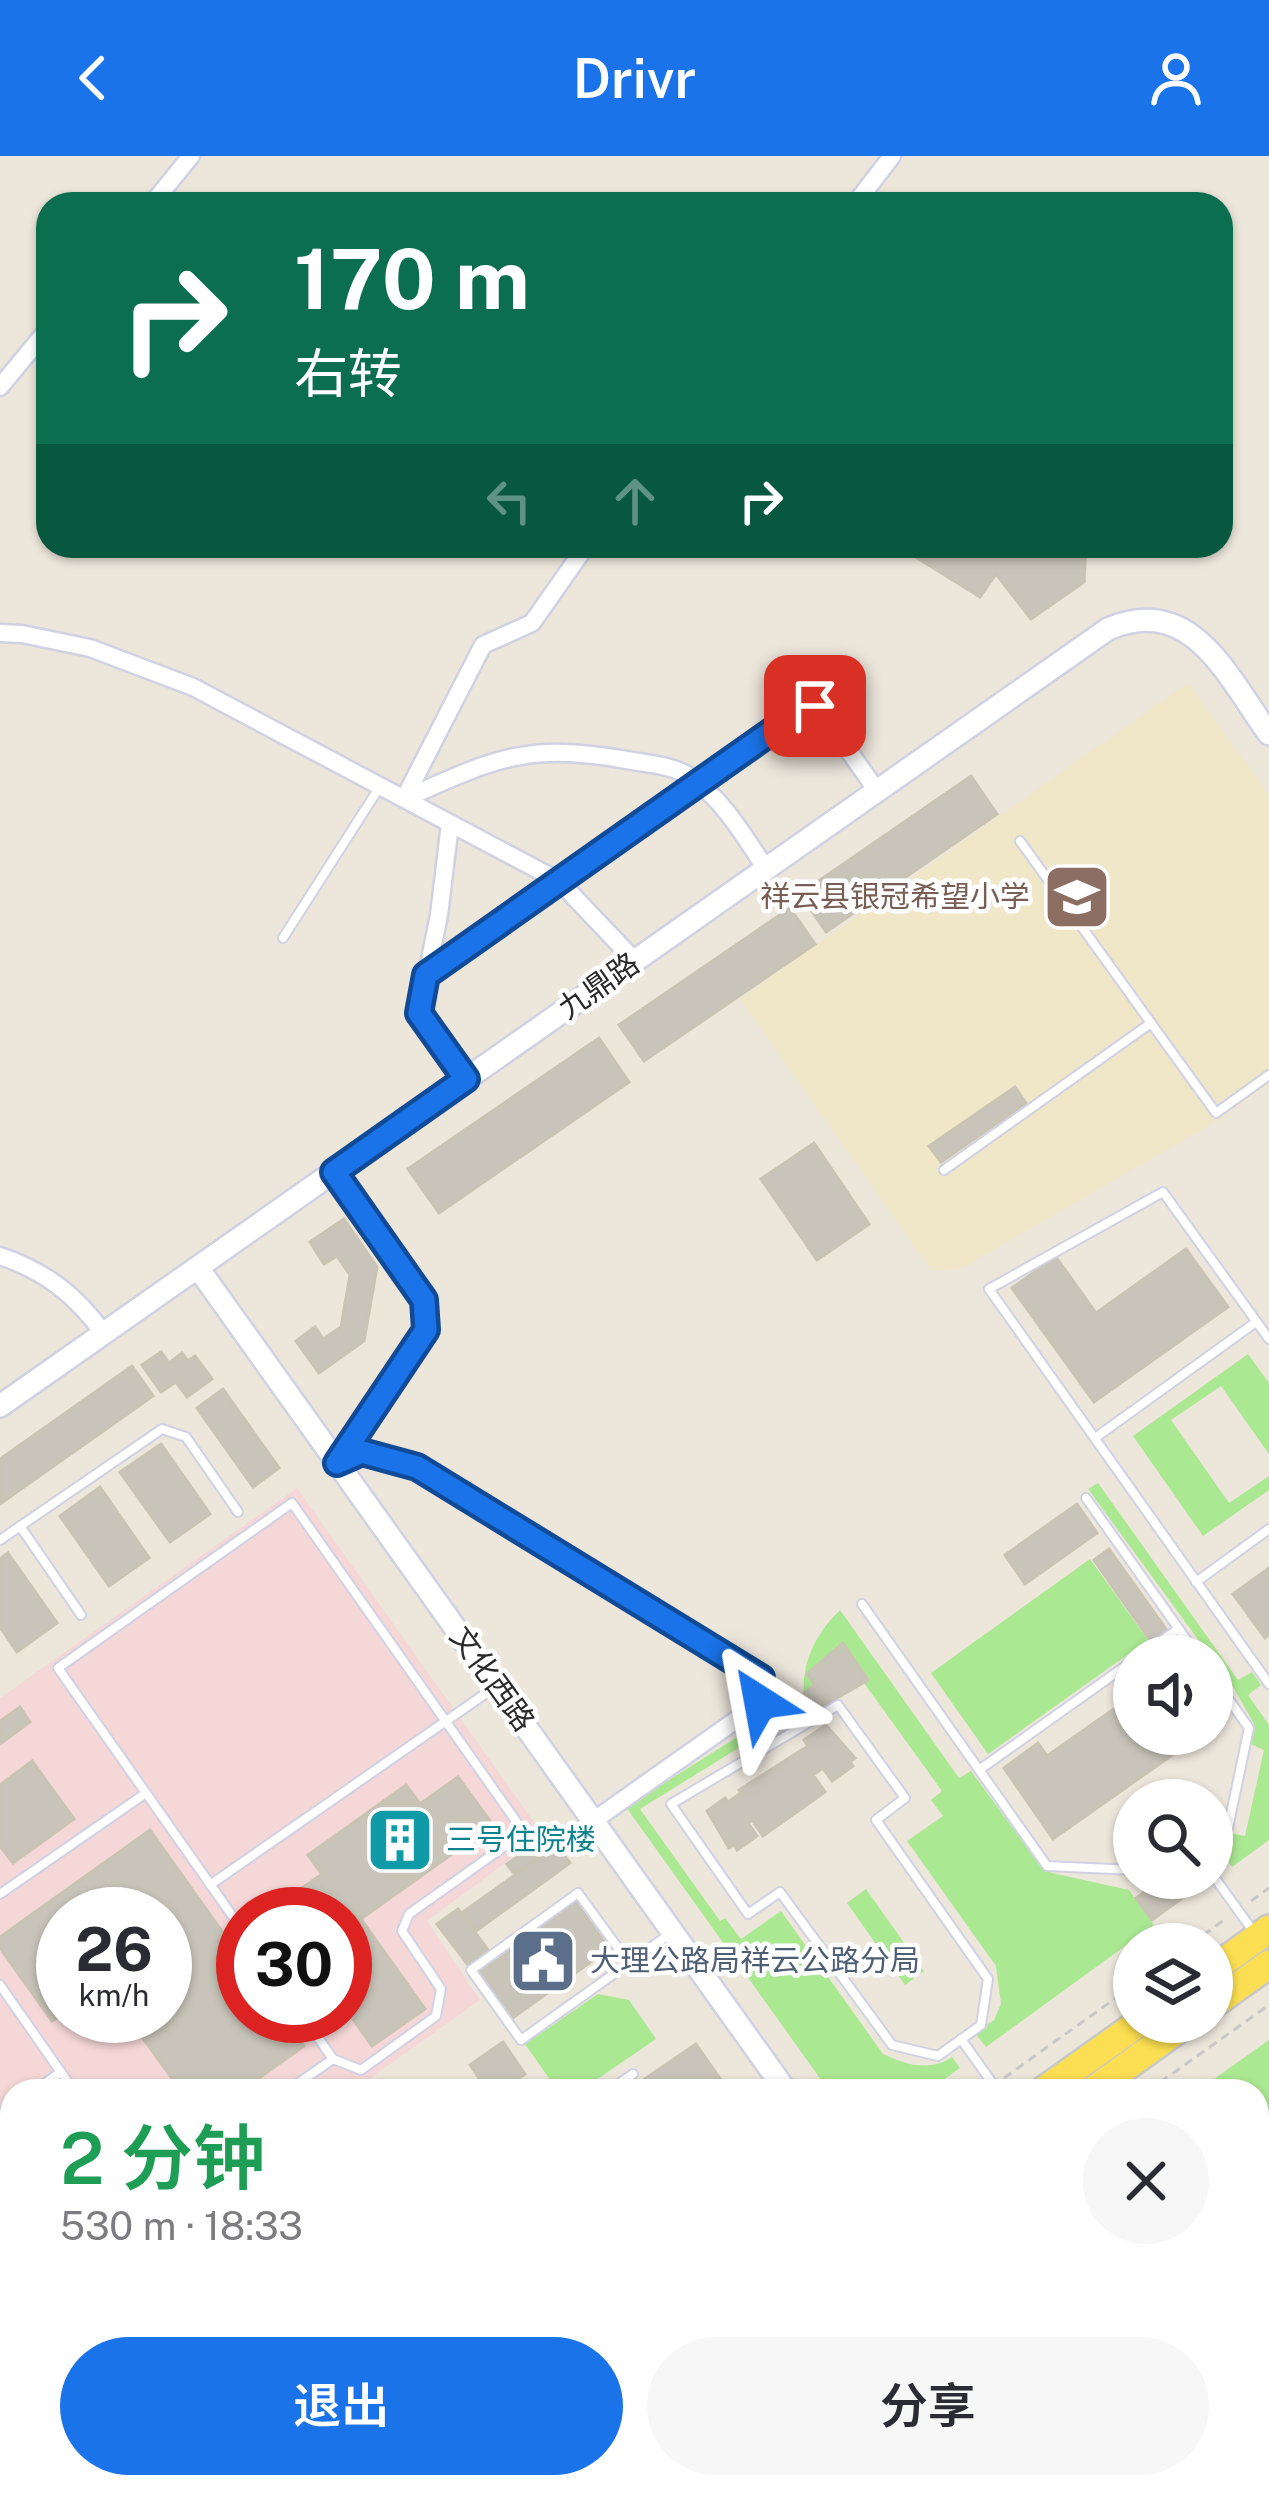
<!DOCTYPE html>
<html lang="zh">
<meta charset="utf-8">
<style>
body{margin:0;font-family:"Public Sans","Noto Sans SC",sans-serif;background:#f7f7f7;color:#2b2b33;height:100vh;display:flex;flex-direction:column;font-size:45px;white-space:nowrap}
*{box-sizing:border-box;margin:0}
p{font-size:39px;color:#7c7c81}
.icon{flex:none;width:66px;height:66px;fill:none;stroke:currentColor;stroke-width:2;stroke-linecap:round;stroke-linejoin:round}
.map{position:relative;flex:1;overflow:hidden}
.panel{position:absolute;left:0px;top:1923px;width:1269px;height:420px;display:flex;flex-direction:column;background:#fff;border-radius:36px 36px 0 0;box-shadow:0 3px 9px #0004}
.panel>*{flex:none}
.banner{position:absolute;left:36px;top:36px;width:1197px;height:366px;border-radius:36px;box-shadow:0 3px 9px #0004;background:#0b6e4f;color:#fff;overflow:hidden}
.tools{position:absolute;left:1113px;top:1479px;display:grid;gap:24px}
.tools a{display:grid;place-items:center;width:120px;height:120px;border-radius:50%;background:#fff;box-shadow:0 3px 9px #0004;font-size:60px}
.speed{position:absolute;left:36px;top:1731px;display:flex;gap:24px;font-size:60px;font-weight:700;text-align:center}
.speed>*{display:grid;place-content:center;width:156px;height:156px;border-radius:50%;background:#fff;box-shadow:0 3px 9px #0004;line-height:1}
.speed small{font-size:30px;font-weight:400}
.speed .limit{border:18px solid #d22;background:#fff;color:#111}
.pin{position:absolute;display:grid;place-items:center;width:102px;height:102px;color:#fff;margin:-51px;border-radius:24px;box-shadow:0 6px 18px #0006}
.me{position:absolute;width:132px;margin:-66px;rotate:326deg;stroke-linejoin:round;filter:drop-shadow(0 0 9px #0008)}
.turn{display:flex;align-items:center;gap:42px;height:252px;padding:0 60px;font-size:54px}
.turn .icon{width:156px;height:156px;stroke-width:2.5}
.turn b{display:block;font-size:84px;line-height:102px}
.lanes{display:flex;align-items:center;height:114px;padding:0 60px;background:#0003;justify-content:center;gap:60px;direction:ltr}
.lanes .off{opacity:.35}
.round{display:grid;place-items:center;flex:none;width:126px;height:126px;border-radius:63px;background:#f7f7f7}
.summary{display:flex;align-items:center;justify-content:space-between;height:204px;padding:0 60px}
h1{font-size:72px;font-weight:600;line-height:90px;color:#1e9e55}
.button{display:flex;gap:24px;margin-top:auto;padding:24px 60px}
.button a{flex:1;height:138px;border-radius:72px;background:#1a73e8;color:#fff;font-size:48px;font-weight:600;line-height:138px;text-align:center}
.button a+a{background:#f7f7f7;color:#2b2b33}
header{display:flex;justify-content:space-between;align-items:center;height:156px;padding:0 60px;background:#1a73e8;color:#fff;font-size:54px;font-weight:600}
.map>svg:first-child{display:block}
.education{fill:#f0e6c8}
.medical{fill:#f5d7d7;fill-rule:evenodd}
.green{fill:#abe892}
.building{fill:#c8c4b9;stroke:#c9c3b4;stroke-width:3}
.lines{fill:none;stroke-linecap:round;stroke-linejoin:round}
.service-casing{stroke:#d0d2e4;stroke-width:12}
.minor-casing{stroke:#d0d2e4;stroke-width:21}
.tertiary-casing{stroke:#d0d2e4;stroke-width:26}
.primary-casing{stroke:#c8c8c8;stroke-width:32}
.path{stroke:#c8c8c8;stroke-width:3;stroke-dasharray:9 6;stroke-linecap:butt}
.service{stroke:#fff;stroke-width:8}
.minor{stroke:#fff;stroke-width:16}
.tertiary{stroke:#fff;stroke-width:21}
.primary{stroke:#fbde51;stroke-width:27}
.route-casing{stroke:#114b97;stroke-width:30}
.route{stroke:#1a73e8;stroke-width:21}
.labels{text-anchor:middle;stroke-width:9;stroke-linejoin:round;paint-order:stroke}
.education-label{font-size:30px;fill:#785e54;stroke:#fff;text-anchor:end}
.street-label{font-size:30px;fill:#2a2a2a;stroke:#fff}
.culture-label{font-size:30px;fill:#0d838f;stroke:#fff;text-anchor:start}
.service-label{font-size:30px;fill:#4e5e75;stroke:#fff;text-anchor:start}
</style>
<header><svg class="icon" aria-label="back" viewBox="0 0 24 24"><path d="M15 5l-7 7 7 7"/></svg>Drivr<svg class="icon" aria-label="person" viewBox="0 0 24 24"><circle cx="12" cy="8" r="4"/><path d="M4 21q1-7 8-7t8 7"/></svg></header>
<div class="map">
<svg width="1269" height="2343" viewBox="0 0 1269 2343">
<rect width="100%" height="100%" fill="#ede6db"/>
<g class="education">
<polygon points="1188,527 1269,639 1269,928 1219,964 960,1113 932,1115 740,843"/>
<polygon points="1269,2201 1269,2343 1124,2343 1116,2331 1257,2331 1257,2209"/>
</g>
<path class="medical" d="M 297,1332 L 543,1679 L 427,1765 L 480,1844 L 352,1935 L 12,1935 L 12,2331 L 371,2331 L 356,2333 L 342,2343 L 0,2343 L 0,1542 ZM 63,1758 L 165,1758 L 165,1860 L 63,1860 ZM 243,1758 L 345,1758 L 345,1860 L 243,1860 Z"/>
<g class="green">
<polygon points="1248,1198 1269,1227 1269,1298 1221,1230 1171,1264 1229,1347 1269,1320 1269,1334 1203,1380 1133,1280"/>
<polygon points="1098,1327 1238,1524 1252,1516 1261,1529 1248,1539 1269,1569 1269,1684 1232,1711 1220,1694 1229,1677 1245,1680 1264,1594 1251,1588 1254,1568 1235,1534 1088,1333"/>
<polygon points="1090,1403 1148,1484 988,1598 931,1517"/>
<path d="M 840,1454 L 959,1622 L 971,1615 L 1042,1712 L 1052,1717 L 1129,1734 L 1154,1769 L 986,1891 L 975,1877 L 994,1864 L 1001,1848 L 996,1810 L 907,1685 L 943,1660 L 931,1644 L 942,1635 L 864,1527 L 868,1523 L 843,1488 L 807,1517 L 815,1529 L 804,1537 C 802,1505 817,1476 840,1454 Z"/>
<path d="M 801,1541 L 806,1545 L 804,1558 L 795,1557 L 640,1653 L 720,1765 L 725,1762 L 741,1783 L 781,1755 L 883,1898 C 906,1909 930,1916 952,1901 L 960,1912 L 928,1935 L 829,1935 L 626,1651 Z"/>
<polygon points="866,1733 924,1815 905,1829 847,1747"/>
<polygon points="598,1838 629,1844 656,1883 580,1935 558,1935 525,1888"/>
<polygon points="1269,1884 1269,2201 1257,2209 1257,1935 1197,1935"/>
</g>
<g class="building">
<polygon points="898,390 1086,390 1084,426 1031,463 996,418 980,441"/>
<polygon points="971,620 997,658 826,776 800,738"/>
<polygon points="790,752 815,788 644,905 619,869"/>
<polygon points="599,882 629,926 439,1057 408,1013"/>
<polygon points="1015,931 1026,947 941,1006 929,990"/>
<polygon points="814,987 869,1068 817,1104 761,1023"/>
<polygon points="344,1063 377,1111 364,1185 319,1217 296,1185 315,1171 323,1183 341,1171 350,1119 337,1100 324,1108 310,1086"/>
<polygon points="1186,1093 1228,1151 1094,1246 1012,1132 1056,1101 1096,1157"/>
<polygon points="161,1196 169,1207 182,1197 188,1205 195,1200 212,1223 187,1241 176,1226 161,1236 142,1209"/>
<polygon points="132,1210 153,1240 0,1348 0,1303"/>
<polygon points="223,1233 279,1312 253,1331 197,1252"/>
<polygon points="161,1288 210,1358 170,1386 120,1316"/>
<polygon points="100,1331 149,1402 109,1430 60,1360"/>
<polygon points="1077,1348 1097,1377 1025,1428 1005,1399"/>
<polygon points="1109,1393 1168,1476 1152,1487 1094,1404"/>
<polygon points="8,1397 57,1467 17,1496 0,1471 0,1403"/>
<polygon points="1269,1412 1269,1479 1265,1482 1233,1438"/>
<polygon points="843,1487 868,1524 816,1554 804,1537 815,1529 807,1518"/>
<polygon points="1134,1539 1134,1578 1202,1578 1053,1683 1004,1612 1038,1587 1047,1600"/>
<polygon points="20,1551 30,1566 0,1588 0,1565"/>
<polygon points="826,1569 855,1602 850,1606 853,1610 832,1625 823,1612 813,1619 825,1636 763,1680 752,1664 748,1667 757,1680 737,1694 734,1689 729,1692 707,1655 725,1642 728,1646 741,1637 739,1634 808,1590 804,1584"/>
<polygon points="32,1605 74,1663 13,1707 0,1690 0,1629"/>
<polygon points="458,1621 493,1669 345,1774 345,1758 278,1758 274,1752 322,1718 308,1699 406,1629 420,1648"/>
<polygon points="150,1674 243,1805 243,1860 282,1860 304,1890 241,1935 181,1935 127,1860 165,1860 165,1758 63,1758 63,1858 52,1865 0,1792 0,1781"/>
<polygon points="545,1681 552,1692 515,1719 507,1708"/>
<polygon points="557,1689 570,1707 476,1775 463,1756"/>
<polygon points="1164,1722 1198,1722 1202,1728 1152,1764 1136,1742"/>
<polygon points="575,1745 609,1793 510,1864 476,1816"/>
<polygon points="458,1753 488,1794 468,1809 437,1768"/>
<polygon points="361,1763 425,1853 372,1890 345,1852 345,1774"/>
<polygon points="503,1886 525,1918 500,1935 488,1935 470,1909"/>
<polygon points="696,1888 723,1927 712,1935 627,1935"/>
<polygon points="12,1998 12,2127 0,2136 0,2007"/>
<polygon points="12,2278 12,2331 165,2331 148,2343 0,2343 0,2287"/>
<polygon points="1261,2285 1269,2295 1269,2343 1246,2343 1237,2331 1257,2331 1257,2288"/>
<polygon points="658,2331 736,2331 719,2343 663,2343"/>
<polygon points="785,2331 844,2331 827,2343 769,2343"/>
<polygon points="917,2331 934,2331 943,2343 900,2343"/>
<polygon points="954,2331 1009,2331 1018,2343 963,2343"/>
</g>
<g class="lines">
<defs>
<g id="service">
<polyline points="1020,685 1151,867"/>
<polyline points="283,782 379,632"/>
<polyline points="944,1014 1151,867 1216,957 1269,919"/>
<polyline points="335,1017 425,1144 426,1174 341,1302"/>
<polyline points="1269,1183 1163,1036 989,1133 1269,1528"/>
<polyline points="1095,1282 1256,1166"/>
<polyline points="1086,1342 1198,1500"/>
<polyline points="20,1370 81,1459"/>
<polyline points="0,1384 162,1273 186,1281 238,1356"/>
<polyline points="1196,1426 1269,1373"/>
<polyline points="862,1448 1047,1710 1134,1714"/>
<polyline points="1140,1500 1178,1473"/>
<polyline points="1212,1520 1249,1572 1228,1672 1212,1684"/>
<polygon points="838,1549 905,1642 876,1664 988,1823 981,1869 938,1900 892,1889 780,1736 748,1758 671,1648"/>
<polyline points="979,1614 1134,1504"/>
<polyline points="1212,1718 1253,1775"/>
<polyline points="210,1729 495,1531"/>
<polyline points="0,1738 146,1637"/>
<polyline points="243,1775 58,1512 292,1347 518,1668 509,1687 409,1758 402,1775 441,1833 436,1860 361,1914 333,1903 303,1860"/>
<polyline points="629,1807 578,1737 471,1814 521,1884 671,1777"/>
<polyline points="0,1829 74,1935"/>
<polyline points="961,1883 998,1935"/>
<polyline points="34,1935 61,1916"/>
<polyline points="287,1935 333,1903"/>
<polyline points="608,1935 633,1918"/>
<polyline points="0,1959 12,1950"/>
<polyline points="0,2118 12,2110"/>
<polyline points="0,2210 12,2201"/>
<polyline points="334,2331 336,2343"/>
<polyline points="353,2331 363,2343"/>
<polyline points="942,2331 951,2343"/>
<polyline points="124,2343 141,2331"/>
<polyline points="191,2343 199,2337 200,2331"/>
<polyline points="760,2343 777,2331"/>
<polyline points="865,2343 882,2331"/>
</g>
<g id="minor">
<polyline points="152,48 191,0"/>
<polyline points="855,48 892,0"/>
<polyline points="0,231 48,173"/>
<path d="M 586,390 L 532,467 L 483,489 L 404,643 C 494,603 526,586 627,604 C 647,608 672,609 689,620 C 723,643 744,680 766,713"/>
<polyline points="0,477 22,478 90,492 193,531 559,725 635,805"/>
<polyline points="450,668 439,759 419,857 467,923"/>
<polyline points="426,819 802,554 815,550 820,554 877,635"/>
<path d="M 0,1100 C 45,1115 76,1139 104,1178"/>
<polyline points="337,1307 362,1296 417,1311 761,1522 760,1547 593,1665"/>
<polyline points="632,2331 641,2343"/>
</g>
<g id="tertiary">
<polyline points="198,1112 786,1935"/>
<path d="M 0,1250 L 1108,473 C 1192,437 1227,520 1269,578"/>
<polyline points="1078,2331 1086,2343"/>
</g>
<g id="primary">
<polyline points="1212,1814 1269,1773"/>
<polyline points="1212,1849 1269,1808"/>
<polyline points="1043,1935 1140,1866"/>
<polyline points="1092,1935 1188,1866"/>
<polyline points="474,2343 491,2331"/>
<polyline points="523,2343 539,2331"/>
</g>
</defs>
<use href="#service" class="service-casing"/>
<use href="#minor" class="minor-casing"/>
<use href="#tertiary" class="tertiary-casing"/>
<use href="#primary" class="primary-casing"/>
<g class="path">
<polyline points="1251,1745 1269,1732"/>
<polyline points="1191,1788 1224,1764"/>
<polyline points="1004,1922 1134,1829"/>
<polyline points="1148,1935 1269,1849"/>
<polyline points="1257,2200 1269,2191"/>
<polyline points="88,2343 105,2331"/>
<polyline points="419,2343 435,2331"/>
<polyline points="579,2343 596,2331"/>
</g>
<use href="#service" class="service"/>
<use href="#minor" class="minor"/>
<use href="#tertiary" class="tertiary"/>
<use href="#primary" class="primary"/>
</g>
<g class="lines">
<defs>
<polyline id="route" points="760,1546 761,1522 417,1311 362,1296 337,1307 426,1174 424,1144 334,1016 466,923 419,857 426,819 802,554 815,550"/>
</defs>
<use href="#route" class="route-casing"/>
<use href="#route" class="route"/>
</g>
<defs>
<symbol id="school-square" viewBox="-11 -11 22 22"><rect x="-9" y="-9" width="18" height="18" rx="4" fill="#8d6e63" stroke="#fff"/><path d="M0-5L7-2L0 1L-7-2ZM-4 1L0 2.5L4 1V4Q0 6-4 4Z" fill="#fff"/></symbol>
<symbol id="building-square" viewBox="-11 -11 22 22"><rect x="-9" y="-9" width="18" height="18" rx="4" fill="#0f9aa8" stroke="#fff"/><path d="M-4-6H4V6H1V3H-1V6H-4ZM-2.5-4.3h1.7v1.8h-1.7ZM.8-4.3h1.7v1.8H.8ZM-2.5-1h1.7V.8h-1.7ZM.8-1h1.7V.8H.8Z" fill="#fff"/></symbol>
<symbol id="civic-square" viewBox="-11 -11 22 22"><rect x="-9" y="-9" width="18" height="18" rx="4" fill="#5c6f8a" stroke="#fff"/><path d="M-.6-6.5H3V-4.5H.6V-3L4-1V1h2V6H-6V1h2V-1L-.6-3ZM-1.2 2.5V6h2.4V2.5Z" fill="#fff"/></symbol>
</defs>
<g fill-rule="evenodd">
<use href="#school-square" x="1039" y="703" width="76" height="76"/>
<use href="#building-square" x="362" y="1646" width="76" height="76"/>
<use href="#civic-square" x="505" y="1767" width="76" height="76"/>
</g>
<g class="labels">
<g class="education-label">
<text x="1030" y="751">祥云县银冠希望小学</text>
</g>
<g class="street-label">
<text transform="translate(599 830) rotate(-35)" y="10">九鼎路</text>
<text transform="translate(492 1523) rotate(54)" y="10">文化西路</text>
</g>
<g class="culture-label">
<text x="446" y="1694">三号住院楼</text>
</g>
<g class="service-label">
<text x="590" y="1815">大理公路局祥云公路分局</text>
</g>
</g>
</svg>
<div class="tools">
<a><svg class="icon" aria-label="sound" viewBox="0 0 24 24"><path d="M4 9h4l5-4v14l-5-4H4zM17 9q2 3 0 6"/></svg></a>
<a><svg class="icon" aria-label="search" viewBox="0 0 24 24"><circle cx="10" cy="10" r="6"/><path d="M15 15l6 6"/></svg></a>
<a><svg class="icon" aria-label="layers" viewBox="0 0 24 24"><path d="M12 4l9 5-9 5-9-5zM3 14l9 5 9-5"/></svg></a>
</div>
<div class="speed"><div>26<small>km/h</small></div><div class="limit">30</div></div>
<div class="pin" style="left:815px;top:550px;background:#d93025"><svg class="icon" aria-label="arrive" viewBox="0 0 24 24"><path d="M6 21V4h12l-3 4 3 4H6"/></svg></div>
<svg class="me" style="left:760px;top:1546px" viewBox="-20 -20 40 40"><path d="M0-17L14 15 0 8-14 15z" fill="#1a73e8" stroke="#fff" stroke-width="4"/></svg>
<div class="banner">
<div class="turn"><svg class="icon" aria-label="right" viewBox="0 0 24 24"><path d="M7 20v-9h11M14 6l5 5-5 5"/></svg><div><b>170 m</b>右转</div></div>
<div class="lanes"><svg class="icon off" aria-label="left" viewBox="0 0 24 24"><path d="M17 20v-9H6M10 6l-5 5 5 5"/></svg><svg class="icon off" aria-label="ahead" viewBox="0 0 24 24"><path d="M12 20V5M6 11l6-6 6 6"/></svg><svg class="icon" aria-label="right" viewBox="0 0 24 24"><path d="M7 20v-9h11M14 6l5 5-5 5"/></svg></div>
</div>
<section class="panel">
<div class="summary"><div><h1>2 分钟</h1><p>530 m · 18:33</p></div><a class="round"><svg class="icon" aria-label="close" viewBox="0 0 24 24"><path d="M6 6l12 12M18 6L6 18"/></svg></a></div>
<div class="button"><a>退出</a><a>分享</a></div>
</section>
</div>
